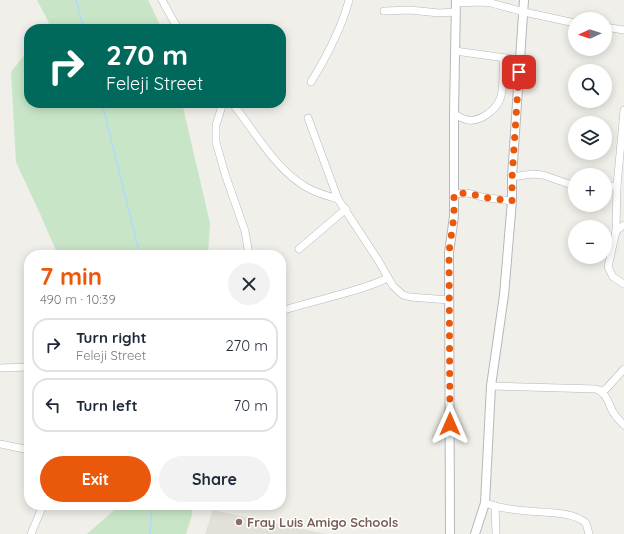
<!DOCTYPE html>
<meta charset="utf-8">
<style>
body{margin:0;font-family:Quicksand,sans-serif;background:#f2f2f3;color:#1f2937;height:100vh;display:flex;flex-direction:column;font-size:15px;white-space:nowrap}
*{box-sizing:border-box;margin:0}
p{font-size:13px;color:#747a83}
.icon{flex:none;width:22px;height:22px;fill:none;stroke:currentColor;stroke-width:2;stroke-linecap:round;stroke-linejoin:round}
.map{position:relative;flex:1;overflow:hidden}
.drawer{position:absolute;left:24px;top:250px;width:262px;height:260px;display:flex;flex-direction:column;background:#fff;border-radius:16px;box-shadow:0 2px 10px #0003}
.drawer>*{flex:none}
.banner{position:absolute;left:24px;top:24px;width:262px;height:84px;border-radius:16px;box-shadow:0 2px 10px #0003;background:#00695c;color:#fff;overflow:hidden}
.needle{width:26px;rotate:267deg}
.controls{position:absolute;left:568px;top:12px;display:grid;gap:8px}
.controls a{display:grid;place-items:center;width:44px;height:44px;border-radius:50%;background:#fff;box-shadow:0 2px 10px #0003;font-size:20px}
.pin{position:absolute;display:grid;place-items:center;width:34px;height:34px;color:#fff;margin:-17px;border-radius:8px;box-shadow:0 2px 6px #0006}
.me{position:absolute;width:44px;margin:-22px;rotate:0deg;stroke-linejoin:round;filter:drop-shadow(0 0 3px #0008)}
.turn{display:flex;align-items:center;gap:14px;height:84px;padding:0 16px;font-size:18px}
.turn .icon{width:52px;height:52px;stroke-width:2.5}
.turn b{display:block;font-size:28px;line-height:34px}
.round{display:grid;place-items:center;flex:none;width:42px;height:42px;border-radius:21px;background:#f2f2f3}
.overview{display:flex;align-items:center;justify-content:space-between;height:68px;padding:0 16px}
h1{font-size:24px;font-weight:800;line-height:30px;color:#ea580c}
.button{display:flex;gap:8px;margin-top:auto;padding:8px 16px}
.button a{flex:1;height:46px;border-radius:24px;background:#ea580c;color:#fff;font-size:16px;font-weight:800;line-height:46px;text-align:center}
.button a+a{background:#f2f2f3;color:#1f2937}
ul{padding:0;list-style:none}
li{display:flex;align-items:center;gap:12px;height:54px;margin:0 8px 6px;padding:0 8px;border:2px solid #e0e1e3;border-radius:16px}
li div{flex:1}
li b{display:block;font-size:15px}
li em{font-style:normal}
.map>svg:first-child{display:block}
.education{fill:#e3e0da}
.green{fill:#c8e6c7}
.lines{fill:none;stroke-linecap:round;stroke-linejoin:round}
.stream{stroke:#b0dbf9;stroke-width:1.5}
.minor-casing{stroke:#b5b8bc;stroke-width:8}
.tertiary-casing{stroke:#b5b8bc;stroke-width:10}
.minor{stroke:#fff;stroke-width:7}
.tertiary{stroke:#fff;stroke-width:8}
.route{stroke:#ea580c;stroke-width:7;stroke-dasharray:0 12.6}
.education-dot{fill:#8d6e63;stroke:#fff;stroke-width:1.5}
.labels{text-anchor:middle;stroke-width:3;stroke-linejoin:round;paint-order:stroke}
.education-label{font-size:13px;font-weight:bold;fill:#785e54;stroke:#fff;text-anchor:start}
</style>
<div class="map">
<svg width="624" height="534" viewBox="0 0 624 534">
<rect width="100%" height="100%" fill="#f0efe9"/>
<polygon class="education" points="213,510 326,534 205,534"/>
<g class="green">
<polygon points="37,0 148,0 162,29 44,29 49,23"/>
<polygon points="29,49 29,103 182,103 210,223 208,255 58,255 41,216 16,162 11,72"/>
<polygon points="120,505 192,505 192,515 186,534 87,534"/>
</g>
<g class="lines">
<g class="stream">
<polyline points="76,0 84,29"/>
<polyline points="102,103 140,255"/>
<polyline points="150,534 152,505"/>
</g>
<defs>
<g id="minor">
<polyline points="162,0 178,29"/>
<polyline points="456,3 480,2 491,3 524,12 575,23"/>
<polyline points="384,11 410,10 439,13 456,12"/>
<polyline points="605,27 624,30"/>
<polyline points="455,51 520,60"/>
<path d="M 311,82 C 327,56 341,30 349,0"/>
<polyline points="223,103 216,125 216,142 225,174 245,231 249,255"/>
<path d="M 232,103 C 255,131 274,168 306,187 C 316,193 327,196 338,199"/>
<polyline points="624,110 617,186 616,231 608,267 613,277 624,284"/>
<path d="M 454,114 C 458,116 463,119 468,120 C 480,122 496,110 500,99 C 504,90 503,69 503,58"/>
<polyline points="308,118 338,199 378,260 393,286 403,295 410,297 449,300"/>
<polyline points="512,177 532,174 543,175 575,186"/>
<polyline points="605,186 617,186"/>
<polyline points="454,194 468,193 482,197 512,201"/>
<polyline points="616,231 624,225"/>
<polyline points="299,249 346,209"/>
<path d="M 281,311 C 317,299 353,294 388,278"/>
<polyline points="0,368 29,367"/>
<path d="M 491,386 L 596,389 C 607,393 608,403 613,412 C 616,417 620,421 624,425"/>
<polyline points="601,391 606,389 624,369"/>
<polyline points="0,444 29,450"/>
<path d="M 485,503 C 499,508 513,510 528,511 C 546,513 572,511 586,523 L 589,534"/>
<polyline points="495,506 496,534"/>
<polyline points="31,534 43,505"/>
</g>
<g id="tertiary">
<polyline points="450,534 449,253 454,216 454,114 456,0"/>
<polyline points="475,534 485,503 491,386 504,295 512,201 512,177 524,0"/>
</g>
</defs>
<use href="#minor" class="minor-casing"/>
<use href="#tertiary" class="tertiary-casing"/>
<use href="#minor" class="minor"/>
<use href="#tertiary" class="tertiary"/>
</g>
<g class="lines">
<polyline class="route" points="450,424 449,252 454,216 454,194 468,193 482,197 512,201 512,178 519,72"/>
</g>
<circle class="education-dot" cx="239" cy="522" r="4"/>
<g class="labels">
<g class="education-label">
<text x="247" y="527">Fray Luis Amigo Schools</text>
</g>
</g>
</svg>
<div class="controls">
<a><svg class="needle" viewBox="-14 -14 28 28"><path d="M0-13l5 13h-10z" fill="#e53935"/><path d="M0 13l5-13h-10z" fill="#747a83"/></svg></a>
<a><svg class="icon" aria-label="search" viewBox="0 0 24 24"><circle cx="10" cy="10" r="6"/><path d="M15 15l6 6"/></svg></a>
<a><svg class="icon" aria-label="layers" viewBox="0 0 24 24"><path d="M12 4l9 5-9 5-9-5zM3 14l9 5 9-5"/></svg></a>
<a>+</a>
<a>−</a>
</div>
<div class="pin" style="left:519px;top:72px;background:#d93025"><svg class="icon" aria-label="arrive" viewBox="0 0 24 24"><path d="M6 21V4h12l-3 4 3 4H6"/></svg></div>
<svg class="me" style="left:450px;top:424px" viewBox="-20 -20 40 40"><path d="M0-17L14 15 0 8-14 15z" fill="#ea580c" stroke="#fff" stroke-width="4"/></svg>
<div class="banner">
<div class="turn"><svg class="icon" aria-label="right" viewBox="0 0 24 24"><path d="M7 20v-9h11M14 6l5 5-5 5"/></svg><div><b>270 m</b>Feleji Street</div></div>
</div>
<section class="drawer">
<div class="overview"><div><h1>7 min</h1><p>490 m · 10:39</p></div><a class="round"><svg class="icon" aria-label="close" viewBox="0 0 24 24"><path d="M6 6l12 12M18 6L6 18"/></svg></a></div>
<ul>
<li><svg class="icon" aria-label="right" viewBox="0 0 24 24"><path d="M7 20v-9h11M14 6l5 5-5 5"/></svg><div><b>Turn right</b><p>Feleji Street</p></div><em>270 m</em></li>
<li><svg class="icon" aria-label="left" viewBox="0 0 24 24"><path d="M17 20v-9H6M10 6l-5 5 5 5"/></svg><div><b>Turn left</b></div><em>70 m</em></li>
</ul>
<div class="button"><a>Exit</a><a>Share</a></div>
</section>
</div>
